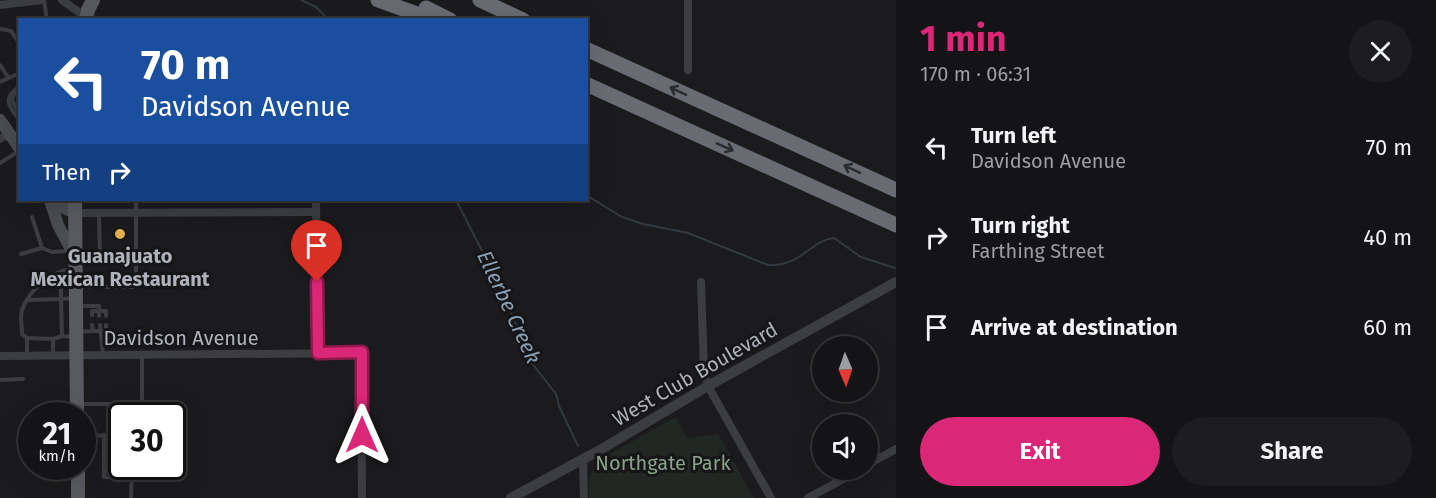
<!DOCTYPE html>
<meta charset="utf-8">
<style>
body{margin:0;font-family:"Fira Sans",sans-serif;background:#1d1d1f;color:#f1f3f6;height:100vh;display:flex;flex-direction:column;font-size:22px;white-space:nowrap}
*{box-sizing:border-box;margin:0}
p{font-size:20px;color:#9d9ea1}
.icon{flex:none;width:33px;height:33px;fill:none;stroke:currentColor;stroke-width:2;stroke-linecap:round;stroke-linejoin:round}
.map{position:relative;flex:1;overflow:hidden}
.drawer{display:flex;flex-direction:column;background:#141416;width:540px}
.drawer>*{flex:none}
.guide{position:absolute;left:18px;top:18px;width:570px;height:183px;border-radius:0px;box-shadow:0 6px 24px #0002,0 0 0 2px #333335;background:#1a4fa0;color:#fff;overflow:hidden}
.needle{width:39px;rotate:178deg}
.buttons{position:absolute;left:812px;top:336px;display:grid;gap:12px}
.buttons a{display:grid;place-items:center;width:66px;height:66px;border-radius:50%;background:#141416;box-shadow:0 6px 24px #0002,0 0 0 2px #333335;font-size:30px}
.speed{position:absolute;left:18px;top:402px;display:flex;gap:12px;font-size:30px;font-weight:700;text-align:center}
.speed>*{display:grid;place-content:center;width:78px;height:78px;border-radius:50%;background:#141416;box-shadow:0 6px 24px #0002,0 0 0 2px #333335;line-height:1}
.speed small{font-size:15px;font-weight:400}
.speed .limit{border:3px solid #111;border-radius:9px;background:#fff;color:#111}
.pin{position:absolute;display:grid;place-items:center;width:51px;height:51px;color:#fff;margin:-62px -26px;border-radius:50% 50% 50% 0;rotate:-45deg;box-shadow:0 0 6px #0007}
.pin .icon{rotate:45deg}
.me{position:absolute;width:66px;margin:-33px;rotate:0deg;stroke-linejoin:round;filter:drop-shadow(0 0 4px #0008)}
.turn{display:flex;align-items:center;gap:21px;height:126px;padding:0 24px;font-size:27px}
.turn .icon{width:78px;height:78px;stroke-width:2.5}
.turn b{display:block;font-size:42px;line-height:51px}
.then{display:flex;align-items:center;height:57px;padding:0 24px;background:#0003;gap:12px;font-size:22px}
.round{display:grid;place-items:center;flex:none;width:63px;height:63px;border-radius:32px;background:#1d1d1f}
.headline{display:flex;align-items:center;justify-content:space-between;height:102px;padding:0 24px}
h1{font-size:36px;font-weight:700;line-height:45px;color:#db2777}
.cta{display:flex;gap:12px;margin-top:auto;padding:12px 24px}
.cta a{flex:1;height:69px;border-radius:36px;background:#db2777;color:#fff;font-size:24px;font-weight:700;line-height:69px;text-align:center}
.cta a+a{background:#1d1d1f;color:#f1f3f6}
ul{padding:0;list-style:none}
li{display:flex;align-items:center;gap:18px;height:90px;padding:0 24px}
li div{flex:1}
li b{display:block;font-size:22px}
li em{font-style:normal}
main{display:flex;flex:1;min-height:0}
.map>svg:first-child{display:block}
.green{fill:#212722}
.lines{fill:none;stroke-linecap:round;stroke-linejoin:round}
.stream{stroke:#323a40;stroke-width:2}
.service{stroke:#3c3d41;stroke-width:4}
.minor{stroke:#3c3d41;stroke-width:8}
.tertiary{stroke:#3c3d41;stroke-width:10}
.secondary{stroke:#4a4c51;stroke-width:12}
.primary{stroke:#585a60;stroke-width:14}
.motorway{stroke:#696b72;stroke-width:15}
.oneway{stroke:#2b2b2e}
.route-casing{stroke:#8e194d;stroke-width:15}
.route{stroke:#db2777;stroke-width:10}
.poi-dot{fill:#e1ad4f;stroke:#161618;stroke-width:2}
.labels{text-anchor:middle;stroke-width:6;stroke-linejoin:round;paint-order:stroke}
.poi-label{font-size:20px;font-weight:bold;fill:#afb2bb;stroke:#161618}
.street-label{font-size:20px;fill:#afb2bb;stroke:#161618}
.park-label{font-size:20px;fill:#88a389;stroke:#161618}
.water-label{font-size:21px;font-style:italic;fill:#8aa0b2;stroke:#161618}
</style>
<main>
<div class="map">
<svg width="896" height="498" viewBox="0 0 896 498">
<rect width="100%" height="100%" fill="#1b1b1d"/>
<polygon class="green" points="676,417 687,438 718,434 754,498 589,498 589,479 597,461"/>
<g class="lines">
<g class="stream">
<polyline points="301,0 316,7 329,20"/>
<path d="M 586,195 L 622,217 L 643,224 L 688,233 L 768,265 C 802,267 810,240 834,238 L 861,257 L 895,268"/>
<polyline points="456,200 501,288 531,362 556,394 559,406 578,446"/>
</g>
<g class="service">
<polyline points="44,0 47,20"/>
<polyline points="0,29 11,31 20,44"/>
<polyline points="0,65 8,77"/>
<polyline points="0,82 20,73"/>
<path d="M 20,86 C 1,99 9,106 20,121"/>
<polyline points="20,90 14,94 12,100 20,115"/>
<polyline points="0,163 19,151"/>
<polyline points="99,214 100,257"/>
<polyline points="32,217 42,248 52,252 68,251"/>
<polyline points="21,254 42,248"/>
<polyline points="80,258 136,257"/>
<polyline points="80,287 132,287 136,283 136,200"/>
<polyline points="73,298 61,299 62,336 74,337"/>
<polyline points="29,300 61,299 61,286 73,283"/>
<polyline points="80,306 99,306 99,311 106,311 106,316"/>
<polyline points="92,315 92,311 99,311 99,316"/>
<polyline points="92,325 93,331 106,331 106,325"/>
<polyline points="100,325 103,354"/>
<polyline points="78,332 93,331"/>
<polyline points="27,338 53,339 62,336"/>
<polyline points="53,339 53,355"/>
<path d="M 27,355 L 27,338 L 22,334 C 22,327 20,317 22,310 C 29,290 51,271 72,269"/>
<polyline points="0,380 23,379"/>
<polyline points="81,404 137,404 142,401 142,355"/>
<polyline points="104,435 104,477 132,478"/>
<polyline points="82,436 122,435"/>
<polyline points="131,498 132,466"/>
</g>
<g class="minor">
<polyline points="62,0 87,18"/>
<polyline points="0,5 42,0"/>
<polyline points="688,70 688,0"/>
<polyline points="0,139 9,133"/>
<polyline points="316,200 318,353"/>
<polyline points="75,213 316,212"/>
<polyline points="701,282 704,373 708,386 771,498"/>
<polyline points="0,356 361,353 362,498"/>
<polyline points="583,459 584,498"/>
<polyline points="867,465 896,449"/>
<polyline points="808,498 860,470"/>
</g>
<polyline class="tertiary" points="511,498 600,450 708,386 896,282"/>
<g class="secondary">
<polyline points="0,120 20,149"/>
<polyline points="50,200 58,225 76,258"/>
<polyline points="57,200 64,208 75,213"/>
</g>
<g class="primary">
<polyline points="86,20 88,10 93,0"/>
<polyline points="75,200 77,416"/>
<polyline points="78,466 78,498"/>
</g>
<g class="motorway">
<polyline points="378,0 434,20"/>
<polyline points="480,0 523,20"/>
<polyline points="426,8 450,20"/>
<polyline points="586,49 896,190"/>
<polyline points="586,84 896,225"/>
</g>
</g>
<defs><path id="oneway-shaft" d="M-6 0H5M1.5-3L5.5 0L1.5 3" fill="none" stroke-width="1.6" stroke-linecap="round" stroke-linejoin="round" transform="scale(1.5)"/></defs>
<g class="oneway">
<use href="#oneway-shaft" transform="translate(678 91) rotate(-155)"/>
<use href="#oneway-shaft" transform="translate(725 147) rotate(24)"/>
<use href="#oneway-shaft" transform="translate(852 169) rotate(-155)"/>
</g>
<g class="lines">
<defs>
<polyline id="route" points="317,282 318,353 362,352 362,435"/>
</defs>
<use href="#route" class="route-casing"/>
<use href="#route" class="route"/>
</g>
<circle class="poi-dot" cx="120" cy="234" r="6"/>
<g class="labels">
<g class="poi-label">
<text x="120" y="263">Guanajuato<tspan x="120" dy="23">Mexican Restaurant</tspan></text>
</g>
<g class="street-label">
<text x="181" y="345">Davidson Avenue</text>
<text transform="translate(695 374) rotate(-30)" y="7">West Club Boulevard</text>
</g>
<g class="park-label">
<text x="663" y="470">Northgate Park</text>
</g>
<g class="water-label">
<text transform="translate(509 307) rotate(65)" y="7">Ellerbe Creek</text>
</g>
</g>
</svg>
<div class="buttons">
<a><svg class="needle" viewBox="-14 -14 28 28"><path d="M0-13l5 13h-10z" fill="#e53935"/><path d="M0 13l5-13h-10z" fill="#9d9ea1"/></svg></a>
<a><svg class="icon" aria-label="sound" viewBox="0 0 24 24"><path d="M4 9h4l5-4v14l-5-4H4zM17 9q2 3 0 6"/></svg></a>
</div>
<div class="speed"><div>21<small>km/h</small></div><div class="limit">30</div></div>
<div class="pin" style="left:317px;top:282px;background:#d93025"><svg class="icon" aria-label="arrive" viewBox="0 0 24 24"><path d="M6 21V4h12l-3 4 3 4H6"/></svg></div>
<svg class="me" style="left:362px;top:435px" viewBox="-20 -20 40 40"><path d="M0-17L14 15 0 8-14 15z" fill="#db2777" stroke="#fff" stroke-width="4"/></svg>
<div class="guide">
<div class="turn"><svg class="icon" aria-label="left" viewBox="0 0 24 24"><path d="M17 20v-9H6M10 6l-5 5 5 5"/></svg><div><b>70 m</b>Davidson Avenue</div></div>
<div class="then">Then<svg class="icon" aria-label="right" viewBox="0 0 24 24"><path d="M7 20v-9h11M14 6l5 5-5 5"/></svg></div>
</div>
</div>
<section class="drawer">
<div class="headline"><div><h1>1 min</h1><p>170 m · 06:31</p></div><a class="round"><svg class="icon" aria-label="close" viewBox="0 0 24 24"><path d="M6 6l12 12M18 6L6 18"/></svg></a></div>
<ul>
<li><svg class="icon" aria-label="left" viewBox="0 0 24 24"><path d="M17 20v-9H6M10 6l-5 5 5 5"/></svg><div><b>Turn left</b><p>Davidson Avenue</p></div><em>70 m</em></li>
<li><svg class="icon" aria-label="right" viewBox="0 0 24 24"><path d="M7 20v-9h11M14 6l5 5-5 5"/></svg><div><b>Turn right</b><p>Farthing Street</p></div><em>40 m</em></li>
<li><svg class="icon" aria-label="arrive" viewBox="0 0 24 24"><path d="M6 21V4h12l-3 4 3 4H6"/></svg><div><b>Arrive at destination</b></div><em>60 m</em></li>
</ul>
<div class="cta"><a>Exit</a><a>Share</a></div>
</section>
</main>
